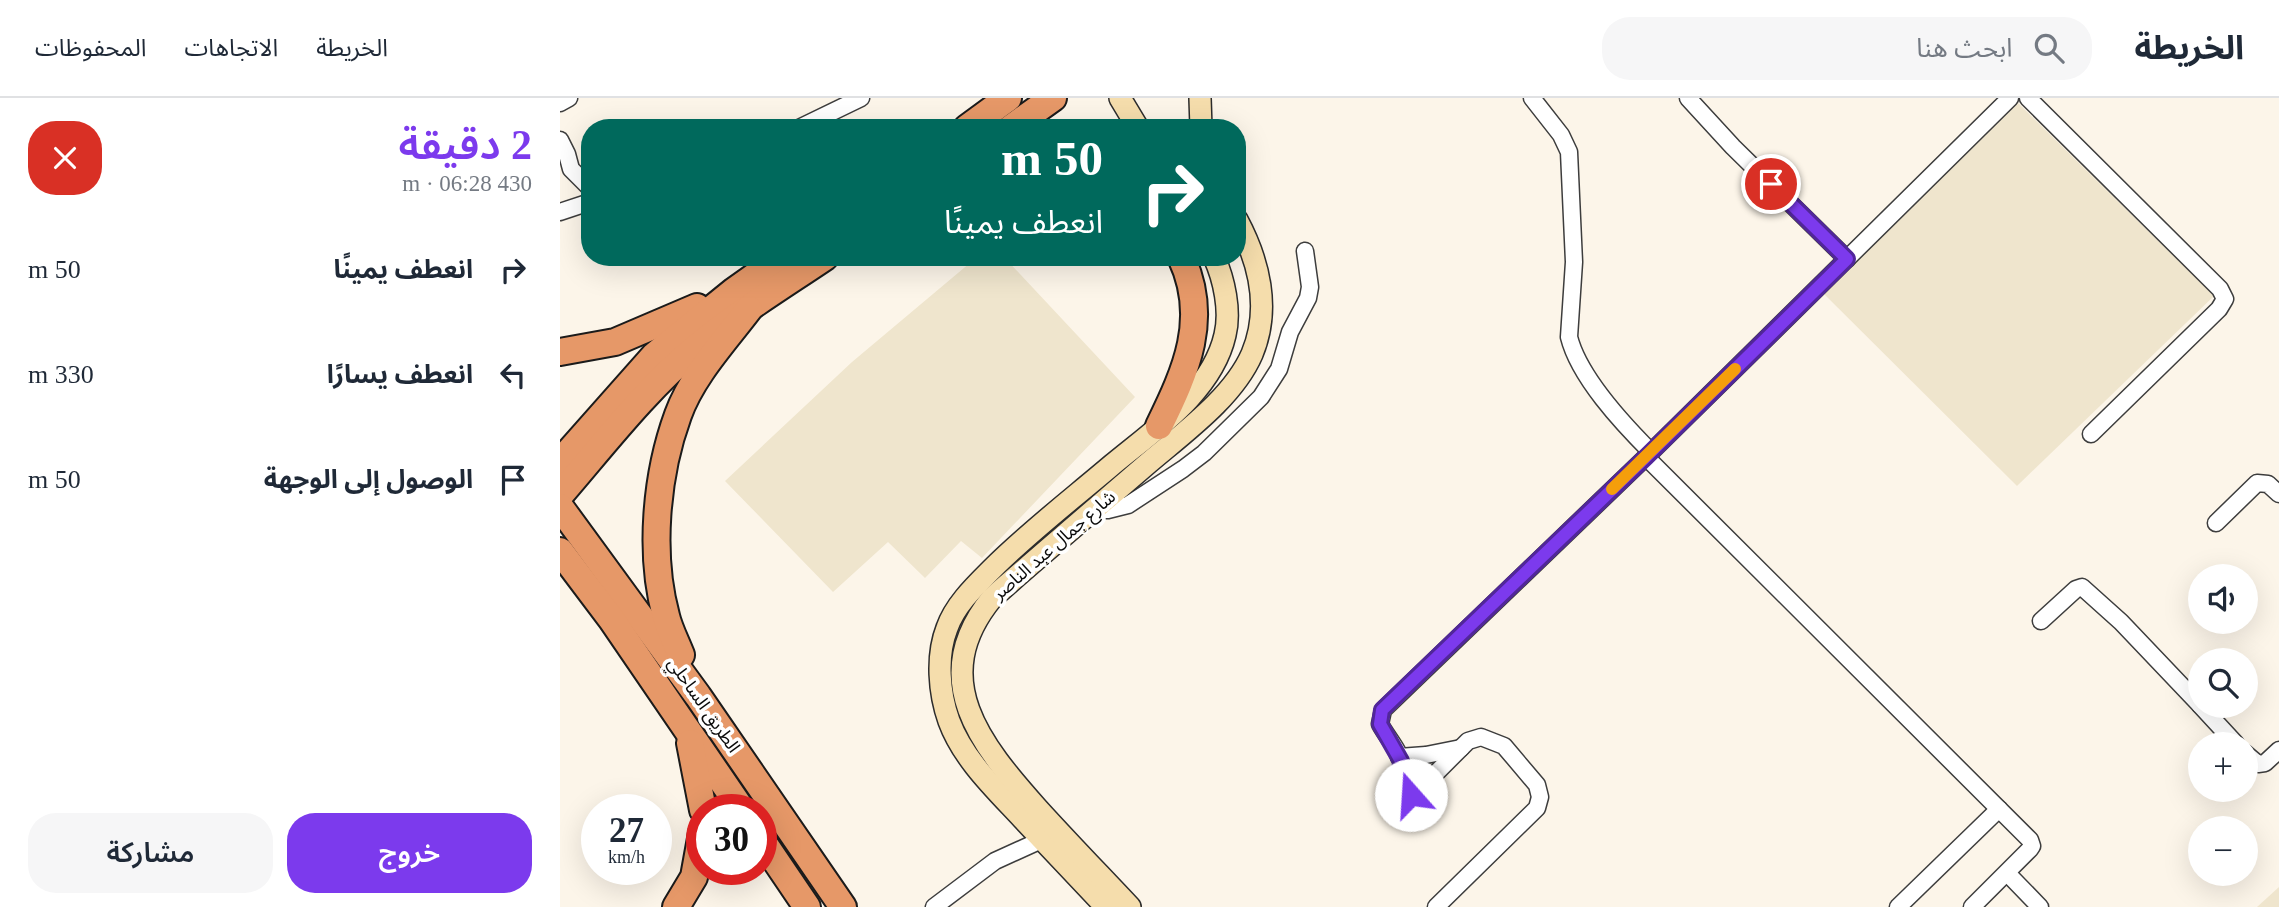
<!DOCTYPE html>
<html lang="ar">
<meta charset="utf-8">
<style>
body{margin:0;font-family:"Times New Roman","Noto Sans Arabic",serif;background:#f6f6f7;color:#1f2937;direction:rtl;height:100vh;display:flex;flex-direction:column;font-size:26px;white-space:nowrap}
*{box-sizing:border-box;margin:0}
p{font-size:23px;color:#747a83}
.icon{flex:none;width:38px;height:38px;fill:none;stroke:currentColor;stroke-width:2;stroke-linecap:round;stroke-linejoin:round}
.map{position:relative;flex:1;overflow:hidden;direction:ltr}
.details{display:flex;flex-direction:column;background:#fff;width:560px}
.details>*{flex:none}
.top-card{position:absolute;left:21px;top:21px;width:665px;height:147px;border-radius:28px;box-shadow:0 7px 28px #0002;direction:rtl;background:#00695c;color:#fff;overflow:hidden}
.controls{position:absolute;left:1628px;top:466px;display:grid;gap:14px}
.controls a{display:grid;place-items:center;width:70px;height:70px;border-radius:50%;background:#fff;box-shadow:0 7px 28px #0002;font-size:35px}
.speed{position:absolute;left:21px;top:696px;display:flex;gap:14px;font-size:35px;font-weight:700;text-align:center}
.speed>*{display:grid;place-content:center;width:91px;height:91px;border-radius:50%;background:#fff;box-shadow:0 7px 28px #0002;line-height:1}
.speed small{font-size:18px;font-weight:400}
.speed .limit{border:10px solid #d22;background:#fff;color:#111}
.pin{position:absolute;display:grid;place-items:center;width:60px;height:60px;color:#fff;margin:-30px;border:4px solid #fff;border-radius:50%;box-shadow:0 2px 7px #0007}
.me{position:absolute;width:77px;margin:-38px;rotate:341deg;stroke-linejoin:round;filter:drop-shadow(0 0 5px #0008)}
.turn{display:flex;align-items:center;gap:24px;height:147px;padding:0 28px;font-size:32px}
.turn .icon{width:91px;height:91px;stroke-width:2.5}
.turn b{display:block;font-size:49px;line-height:60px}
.round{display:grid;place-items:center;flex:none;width:74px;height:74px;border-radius:28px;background:#f6f6f7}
.head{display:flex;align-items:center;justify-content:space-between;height:119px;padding:0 28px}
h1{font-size:42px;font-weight:600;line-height:52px;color:#7c3aed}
.cta{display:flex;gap:14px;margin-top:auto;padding:14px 28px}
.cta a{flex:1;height:80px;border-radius:28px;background:#7c3aed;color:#fff;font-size:28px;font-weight:600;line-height:80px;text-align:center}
.cta a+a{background:#f6f6f7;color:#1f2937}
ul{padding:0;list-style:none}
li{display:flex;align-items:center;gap:21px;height:105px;padding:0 28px}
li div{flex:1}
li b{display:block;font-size:26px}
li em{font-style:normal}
header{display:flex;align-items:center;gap:42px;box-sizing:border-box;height:98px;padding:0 35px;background:#fff;border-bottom:2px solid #e0e1e3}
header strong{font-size:33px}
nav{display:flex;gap:38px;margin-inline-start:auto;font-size:24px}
.search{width:490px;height:63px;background:#f6f6f7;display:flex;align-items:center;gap:18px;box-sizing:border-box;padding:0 24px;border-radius:28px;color:#747a83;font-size:26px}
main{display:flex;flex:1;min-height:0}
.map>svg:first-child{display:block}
.farmland{fill:#efe5cd}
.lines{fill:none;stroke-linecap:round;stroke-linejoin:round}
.minor-casing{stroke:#3d3d3d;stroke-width:19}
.secondary-casing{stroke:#2c2c2c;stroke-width:24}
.trunk-casing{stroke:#1b1b1b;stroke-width:30}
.minor{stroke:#fff;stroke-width:16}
.secondary{stroke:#f5ddac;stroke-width:21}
.trunk{stroke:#e69868;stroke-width:26}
.route-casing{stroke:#51269a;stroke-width:18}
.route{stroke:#7c3aed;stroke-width:12}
.slow{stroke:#f59e0b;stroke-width:12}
.labels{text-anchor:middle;stroke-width:7;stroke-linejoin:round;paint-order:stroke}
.street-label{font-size:18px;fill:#0a0a0a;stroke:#fff}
</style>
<header>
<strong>الخريطة</strong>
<div class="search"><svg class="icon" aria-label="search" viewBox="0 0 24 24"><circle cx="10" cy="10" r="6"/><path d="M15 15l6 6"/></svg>ابحث هنا</div>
<nav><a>الخريطة</a><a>الاتجاهات</a><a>المحفوظات</a></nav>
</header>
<main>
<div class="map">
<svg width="1719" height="809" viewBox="0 0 1719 809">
<rect width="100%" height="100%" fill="#fcf5e9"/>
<g class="farmland">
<polygon points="1454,1 1654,198 1457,388 1259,191"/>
<polygon points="417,159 444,159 575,299 422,460 401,443 365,480 328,444 273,494 165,383 292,264"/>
<polygon points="1719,789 1719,809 1697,809"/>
</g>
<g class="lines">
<defs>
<g id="minor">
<path d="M 972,0 L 1001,37 L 1009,54 L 1014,164 L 1009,239 C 1019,279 1062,325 1091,354"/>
<polyline points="1128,0 1173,49 1287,161"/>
<polyline points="1468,0 1660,191 1665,201 1659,211 1531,336"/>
<polyline points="0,5 9,0"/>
<polyline points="239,30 301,0"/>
<polyline points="0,42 7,56 11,71 30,90"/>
<polyline points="0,114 30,104"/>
<polyline points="1086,359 1470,742 1472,748 1470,751 1412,809"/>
<polyline points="534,412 548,412 568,407 623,371 644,355 701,299 719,271 730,234 748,200 750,189 745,153"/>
<polyline points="1656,425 1697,385 1708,386 1719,396"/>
<polyline points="1481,523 1516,491 1522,489 1561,524 1640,607"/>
<polyline points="1640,607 1676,646"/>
<polyline points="1685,655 1698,666 1705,665 1719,652"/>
<polyline points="839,659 866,657 901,650"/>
<polyline points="1447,775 1480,809"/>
<polyline points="374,809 435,763 490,738"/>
<path d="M 876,809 L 977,710 L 980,699 L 977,687 L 944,648 L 921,639 L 908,643 L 855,696 L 841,696 C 837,684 843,678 842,667 C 841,654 826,638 820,626 L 823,612 L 1086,359 L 1450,0"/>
<polyline points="1338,809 1439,711"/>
</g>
<g id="secondary">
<polyline points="560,0 578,30"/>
<polyline points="640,0 641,30"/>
<path d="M 546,809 C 518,779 490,750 462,720 C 435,691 403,661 389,623 C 379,595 376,558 387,530 C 395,507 415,488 432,471 C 469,434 512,401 552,367 C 594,332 652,294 665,237 C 671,213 664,181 654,159"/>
<path d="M 570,809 C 539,776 508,744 478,711 C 421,647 366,581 432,500 C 483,455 535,411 586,367 C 622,336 673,300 692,256 C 711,211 699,163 677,122"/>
</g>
<g id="trunk">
<polyline points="407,30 448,0"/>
<polyline points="451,30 493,0"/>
<polyline points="0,254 55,244 137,209"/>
<path d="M 599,328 C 626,273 650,220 621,159"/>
<polyline points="0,364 95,257 174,193 222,159"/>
<path d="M 0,397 C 44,346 86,291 138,248 C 178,215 222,188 265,159"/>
<polyline points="0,409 138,598 283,809"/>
<polyline points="0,453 52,522 182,712"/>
<path d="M 121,557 C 116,544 109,531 106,518 C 89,456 96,377 118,317 C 132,278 164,244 189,211"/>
<polyline points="130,645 143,712"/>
<polyline points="201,741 247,809"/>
<polyline points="116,809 134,779 142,735"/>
</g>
</defs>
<use href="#minor" class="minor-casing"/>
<use href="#secondary" class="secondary-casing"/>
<use href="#trunk" class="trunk-casing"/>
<use href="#minor" class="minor"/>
<use href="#secondary" class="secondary"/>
<use href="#trunk" class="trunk"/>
</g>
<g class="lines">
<defs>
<polyline id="route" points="851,697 841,696 839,692 841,663 820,626 822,612 1086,359 1287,161 1211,86"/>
</defs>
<use href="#route" class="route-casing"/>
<use href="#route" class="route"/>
<polyline class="slow" points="1052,391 1175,271"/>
</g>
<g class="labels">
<g class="street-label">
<text transform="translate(494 447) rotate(-41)" y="6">شارع جمال عبد الناصر</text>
<text transform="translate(144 607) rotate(55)" y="6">الطريق الساحلي</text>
</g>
</g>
</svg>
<div class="controls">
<a><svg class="icon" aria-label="sound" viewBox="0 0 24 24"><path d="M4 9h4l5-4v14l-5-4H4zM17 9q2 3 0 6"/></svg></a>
<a><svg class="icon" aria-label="search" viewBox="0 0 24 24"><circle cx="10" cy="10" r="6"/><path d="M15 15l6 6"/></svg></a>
<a>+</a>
<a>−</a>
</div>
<div class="speed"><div>27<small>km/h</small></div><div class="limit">30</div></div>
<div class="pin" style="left:1211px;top:86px;background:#d93025"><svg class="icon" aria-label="arrive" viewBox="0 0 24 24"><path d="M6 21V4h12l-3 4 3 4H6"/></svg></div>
<svg class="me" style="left:851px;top:697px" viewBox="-20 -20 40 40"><circle r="19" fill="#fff"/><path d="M0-13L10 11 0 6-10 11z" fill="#7c3aed"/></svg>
<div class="top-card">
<div class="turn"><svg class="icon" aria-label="right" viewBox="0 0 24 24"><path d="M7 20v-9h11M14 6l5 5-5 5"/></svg><div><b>50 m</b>انعطف يمينًا</div></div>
</div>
</div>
<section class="details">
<div class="head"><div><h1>2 دقيقة</h1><p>430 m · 06:28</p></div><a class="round" style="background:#d93025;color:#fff"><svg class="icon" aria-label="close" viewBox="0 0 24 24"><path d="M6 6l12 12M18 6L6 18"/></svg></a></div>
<ul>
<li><svg class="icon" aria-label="right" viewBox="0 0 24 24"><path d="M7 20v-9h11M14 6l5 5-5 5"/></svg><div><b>انعطف يمينًا</b></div><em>50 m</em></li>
<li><svg class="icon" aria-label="left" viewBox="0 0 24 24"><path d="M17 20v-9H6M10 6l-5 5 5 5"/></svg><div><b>انعطف يسارًا</b></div><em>330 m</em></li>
<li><svg class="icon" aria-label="arrive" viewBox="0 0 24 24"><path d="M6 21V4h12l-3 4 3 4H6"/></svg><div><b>الوصول إلى الوجهة</b></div><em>50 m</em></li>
</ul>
<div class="cta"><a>خروج</a><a>مشاركة</a></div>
</section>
</main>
